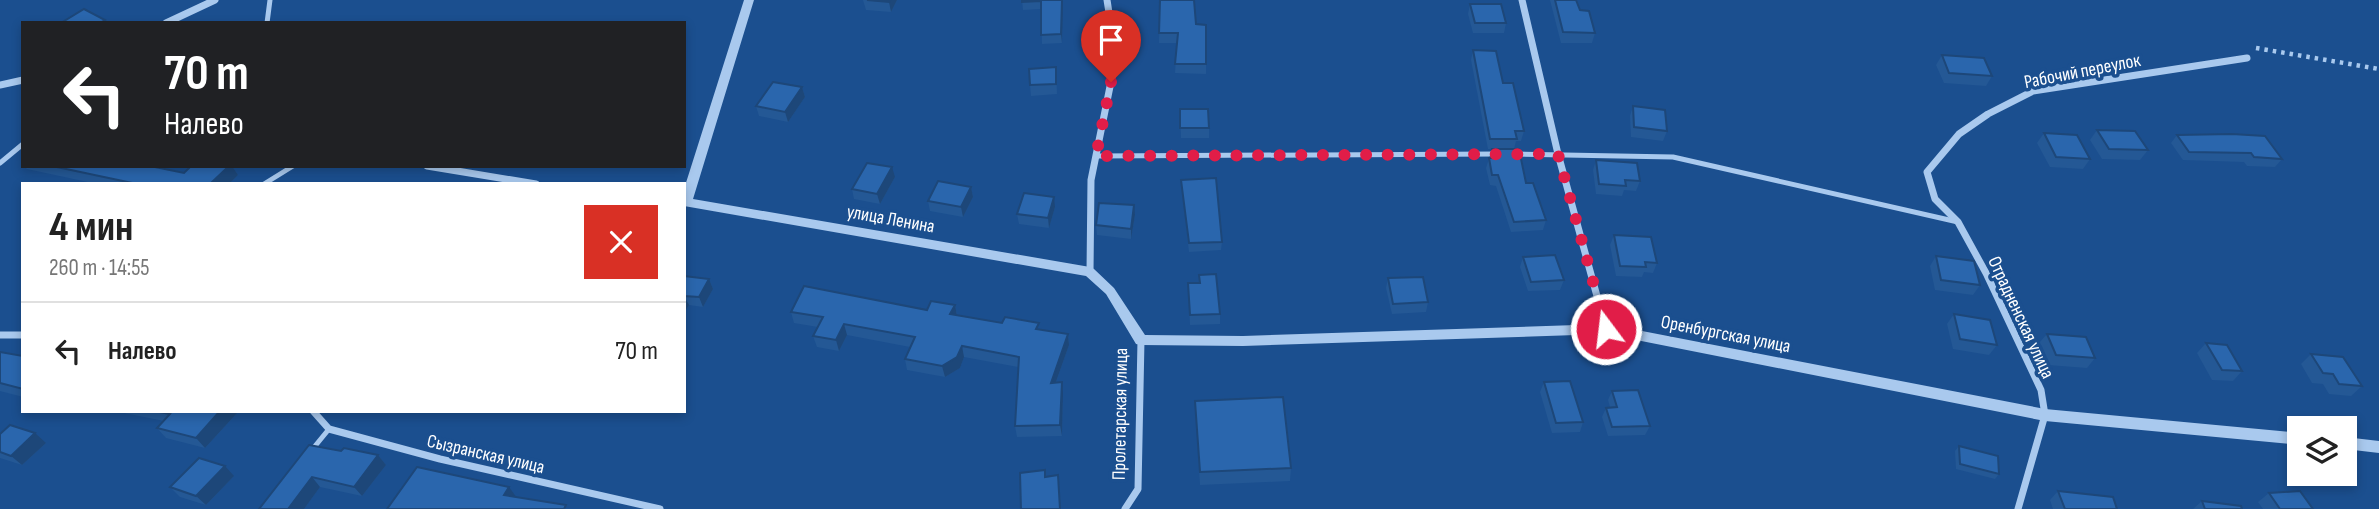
<!DOCTYPE html>
<html lang="ru">
<meta charset="utf-8">
<style>
body{margin:0;font-family:"Sofia Sans Condensed",sans-serif;background:#f6f6f6;color:#222;height:100vh;display:flex;flex-direction:column;font-size:26px;white-space:nowrap}
*{box-sizing:border-box;margin:0}
p{font-size:23px;color:#767676}
.icon{flex:none;width:38px;height:38px;fill:none;stroke:currentColor;stroke-width:2;stroke-linecap:round;stroke-linejoin:round}
.map{position:relative;flex:1;overflow:hidden}
.details{position:absolute;left:21px;top:182px;width:665px;height:231px;display:flex;flex-direction:column;background:#fff;border-radius:0px;box-shadow:0 4px 10px #0003}
.details>*{flex:none}
.top-card{position:absolute;left:21px;top:21px;width:665px;height:147px;border-radius:0px;box-shadow:0 4px 10px #0003;background:#202124;color:#fff;overflow:hidden}
.controls{position:absolute;left:2287px;top:416px;display:grid;gap:14px}
.controls a{display:grid;place-items:center;width:70px;height:70px;border-radius:0px;background:#fff;box-shadow:0 4px 10px #0003;font-size:35px}
.pin{position:absolute;display:grid;place-items:center;width:60px;height:60px;color:#fff;margin:-72px -30px;border-radius:50% 50% 50% 0;rotate:-45deg;box-shadow:0 0 7px #0007}
.pin .icon{rotate:45deg}
.me{position:absolute;width:77px;margin:-38px;rotate:345deg;stroke-linejoin:round;filter:drop-shadow(0 0 5px #0008)}
.turn{display:flex;align-items:center;gap:24px;height:147px;padding:0 28px;font-size:32px}
.turn .icon{width:91px;height:91px;stroke-width:2.5}
.turn b{display:block;font-size:49px;line-height:60px}
.round{display:grid;place-items:center;flex:none;width:74px;height:74px;border-radius:0px;background:#f6f6f6}
.head{display:flex;align-items:center;justify-content:space-between;height:119px;padding:0 28px}
h1{font-size:42px;font-weight:700;line-height:52px}
ul{padding:0;list-style:none}
li{display:flex;align-items:center;gap:21px;height:98px;padding:0 28px;border-top:2px solid #e0e0e0}
li div{flex:1}
li b{display:block;font-size:26px}
li em{font-style:normal}
.map>svg:first-child{display:block}
.lines{fill:none;stroke-linecap:round;stroke-linejoin:round}
.path{stroke:#a9c9ee;stroke-width:4.5;stroke-dasharray:3.5 5;stroke-linecap:butt}
.service{stroke:#a9c9ee;stroke-width:5}
.minor{stroke:#a9c9ee;stroke-width:7}
.tertiary{fill:#a9c9ee;fill-rule:evenodd}
.wall{fill:#245895}
.shaded-wall{fill:#1d4779}
.building{fill:#2a66ad;stroke:#1d4779;stroke-width:2}
.route{stroke:#e11d48;stroke-width:12;stroke-dasharray:0 21.6}
.labels{text-anchor:middle;stroke-width:7;stroke-linejoin:round;paint-order:stroke}
.street-label{font-size:19px;fill:#fff;stroke:#1b4f8f}
</style>
<div class="map">
<svg width="2379" height="509" viewBox="0 0 2379 509">
<rect width="100%" height="100%" fill="#1b4f8f"/>
<g class="lines">
<polyline class="path" points="2256,48 2379,69"/>
<g class="service">
<polyline points="267,23 270,0"/>
<polyline points="1513,154 1673,157 1958,222"/>
<polyline points="1096,156 1496,154"/>
<polyline points="0,163 23,144"/>
<polyline points="264,184 293,166"/>
<polyline points="311,451 329,429"/>
</g>
<g class="minor">
<polyline points="1522,0 1558,154 1606,329"/>
<polyline points="166,23 215,0"/>
<polyline points="0,85 23,80"/>
<polyline points="427,166 536,184"/>
<polyline points="1090,272 1091,180 1116,57 1107,0"/>
<polyline points="0,335 23,335"/>
<polyline points="313,411 329,429 440,459 660,509"/>
<polyline points="1125,509 1138,489 1141,340"/>
<polyline points="2018,509 2045,415 2041,390 1986,273 1958,222 1935,199 1927,172 1959,134 1988,114 2033,91 2247,58"/>
</g>
<g class="tertiary">
<polygon points="744,0 754,0 693,199 1090,267 1094,269 1114,288 1145,335 1243,336 1606,324 2045,409 2300,433 2300,445 2045,421 1606,334 1243,346 1141,345 1136,344 1106,294 1086,276 684,206 684,189"/>
<polygon points="2345,437 2379,441 2379,453 2345,449"/>
</g>
</g>
<g class="wall">
<polygon points="863,0 897,0 891,12 866,10"/>
<polygon points="1022,0 1063,0 1062,43 1042,44 1041,9 1023,10"/>
<polygon points="1160,0 1196,24 1206,25 1206,74 1175,73 1177,43 1159,43"/>
<polygon points="1550,0 1576,0 1580,10 1595,33 1592,43 1561,43"/>
<polygon points="1470,4 1506,23 1504,33 1473,33 1468,14"/>
<polygon points="1473,50 1503,83 1524,131 1521,141 1516,141 1514,149 1488,149 1471,60"/>
<polygon points="1942,55 1992,76 1986,86 1944,83 1936,65"/>
<polygon points="1056,67 1057,94 1031,96 1030,85"/>
<polygon points="802,87 805,97 788,122 759,116 756,106"/>
<polygon points="1633,106 1667,131 1663,141 1631,137 1630,116"/>
<polygon points="1180,109 1209,128 1209,138 1181,138"/>
<polygon points="2097,130 2148,150 2140,160 2102,159 2090,140"/>
<polygon points="2044,133 2090,159 2083,169 2050,167 2037,143"/>
<polygon points="2177,135 2282,159 2275,167 2247,166 2244,162 2183,160 2171,143"/>
<polygon points="1492,149 1526,183 1546,220 1543,230 1511,232 1496,186 1490,185 1486,168"/>
<polygon points="1596,160 1640,181 1636,191 1624,190 1622,196 1596,194 1593,170"/>
<polygon points="24,166 150,166 184,173 191,166 232,166 238,175 229,184 97,184 27,169"/>
<polygon points="895,177 880,204 854,199 852,189"/>
<polygon points="1181,180 1222,242 1221,250 1189,252"/>
<polygon points="971,187 973,197 963,217 930,211 928,201"/>
<polygon points="1055,207 1049,228 1019,224 1017,214"/>
<polygon points="1135,215 1131,239 1097,235 1096,225"/>
<polygon points="1614,235 1657,263 1653,273 1644,272 1642,277 1616,276 1610,245"/>
<polygon points="1936,256 1980,285 1973,295 1935,290 1930,266"/>
<polygon points="1523,257 1564,280 1560,290 1528,291 1520,267"/>
<polygon points="1199,275 1220,314 1220,324 1190,325 1188,283 1199,283"/>
<polygon points="684,276 709,279 713,289 703,307 689,305 684,313"/>
<polygon points="1388,278 1428,302 1426,312 1392,314 1386,288"/>
<polygon points="955,305 957,315 1068,334 1069,345 1056,382 1062,382 1063,393 1062,436 1017,437 1015,426 1018,367 964,357 960,368 945,377 907,370 905,359 910,347 847,335 839,351 817,347 813,336 818,327 794,323 791,312 927,310"/>
<polygon points="1954,314 1997,345 1989,355 1953,349 1947,324"/>
<polygon points="2047,334 2095,358 2087,368 2048,365 2039,343"/>
<polygon points="2206,343 2242,371 2233,381 2212,380 2197,353"/>
<polygon points="0,352 23,356 23,397 0,391"/>
<polygon points="2311,354 2362,386 2351,396 2329,394 2323,384 2312,383 2301,364"/>
<polygon points="1544,382 1583,422 1580,432 1552,433 1540,392"/>
<polygon points="1612,391 1650,426 1645,435 1608,436 1602,417 1606,408 1610,407 1608,400"/>
<polygon points="1195,401 1291,468 1290,481 1200,485"/>
<polygon points="122,411 238,412 205,448 166,438 157,428 164,421 124,413"/>
<polygon points="0,434 46,443 22,465 0,458"/>
<polygon points="1959,446 1999,474 1995,479 1956,469 1955,451"/>
<polygon points="341,451 378,455 386,465 362,496 320,487 304,509 259,509"/>
<polygon points="234,476 206,505 180,497 170,487"/>
<polygon points="2058,491 2117,509 2053,509 2050,500"/>
<polygon points="2269,493 2313,509 2263,509 2258,502"/>
<polygon points="2202,501 2242,509 2193,509"/>
</g>
<g class="shaded-wall">
<polygon points="890,0 897,0 891,12 889,2"/>
<polygon points="1062,0 1063,0 1062,43 1061,34"/>
<polygon points="802,87 805,97 788,122 785,112"/>
<polygon points="229,166 232,166 238,175 229,184 210,184"/>
<polygon points="892,167 895,177 880,204 877,194"/>
<polygon points="971,187 973,197 963,217 961,207"/>
<polygon points="1054,197 1055,207 1049,228 1048,218"/>
<polygon points="1134,205 1135,215 1131,239 1131,229"/>
<polygon points="709,279 713,289 703,307 699,297"/>
<polygon points="684,296 689,305 684,313"/>
<polygon points="955,305 957,316 950,314"/>
<polygon points="844,324 847,335 839,351 836,340"/>
<polygon points="1068,334 1069,345 1052,393 1051,383"/>
<polygon points="962,346 964,357 960,368 945,377 942,366"/>
<polygon points="1062,382 1063,393 1062,436 1060,425"/>
<polygon points="220,411 238,412 205,448 196,438"/>
<polygon points="35,433 46,443 22,465 11,456"/>
<polygon points="378,455 386,465 362,496 354,487"/>
<polygon points="225,466 234,476 206,505 196,496"/>
<polygon points="312,477 320,487 304,509 288,509"/>
<polygon points="509,487 517,498 504,495"/>
</g>
<g class="building">
<polygon points="867,0 890,0 889,2"/>
<polygon points="1022,0 1062,0 1061,34 1041,35 1041,1 1022,2"/>
<polygon points="1160,0 1194,0 1196,24 1206,25 1206,64 1175,64 1178,33 1159,33"/>
<polygon points="1555,0 1576,0 1580,10 1589,11 1595,33 1563,32"/>
<polygon points="1470,4 1501,4 1506,23 1475,23"/>
<polygon points="84,9 105,20 100,23 61,23"/>
<polygon points="1473,50 1496,51 1503,83 1513,83 1524,131 1515,131 1517,139 1490,139"/>
<polygon points="1942,55 1984,58 1992,76 1949,73"/>
<polygon points="1056,67 1056,84 1030,85 1029,69"/>
<polygon points="773,82 802,87 785,112 756,106"/>
<polygon points="1633,106 1665,110 1667,131 1634,127"/>
<polygon points="1180,109 1208,109 1209,128 1180,128"/>
<polygon points="2097,130 2135,131 2148,150 2109,149"/>
<polygon points="2044,133 2077,135 2090,159 2056,157"/>
<polygon points="2232,134 2265,136 2282,159 2254,157 2251,153 2189,152 2177,135"/>
<polygon points="1492,149 1519,149 1526,183 1533,183 1546,220 1514,222 1498,175 1492,175 1489,158 1494,158"/>
<polygon points="1596,160 1637,163 1640,181 1625,180 1626,186 1599,184"/>
<polygon points="867,163 892,167 877,194 852,189"/>
<polygon points="52,166 150,166 184,173 191,166 229,166 210,184 137,184"/>
<polygon points="1216,178 1222,242 1189,243 1181,180"/>
<polygon points="938,181 971,187 961,207 928,201"/>
<polygon points="1024,193 1054,197 1048,218 1017,214"/>
<polygon points="1099,203 1134,205 1131,229 1096,225"/>
<polygon points="1614,235 1651,237 1657,263 1645,262 1646,267 1620,266"/>
<polygon points="1555,255 1564,280 1531,282 1523,257"/>
<polygon points="1936,256 1974,261 1980,285 1941,280"/>
<polygon points="1216,274 1220,314 1190,315 1188,283 1200,283 1199,275"/>
<polygon points="684,276 709,279 699,297 684,296"/>
<polygon points="1423,277 1428,302 1393,304 1388,278"/>
<polygon points="804,286 927,310 931,301 955,305 950,314 1002,323 1005,317 1039,323 1036,329 1068,334 1051,383 1062,382 1060,425 1015,426 1019,357 962,346 957,357 942,366 905,359 915,337 844,324 836,340 813,336 823,317 791,312"/>
<polygon points="1954,314 1990,320 1997,345 1960,339"/>
<polygon points="2047,334 2086,337 2095,358 2056,355"/>
<polygon points="2206,343 2227,345 2242,371 2222,370"/>
<polygon points="0,352 23,356 23,389 0,383"/>
<polygon points="2311,354 2343,357 2362,386 2339,384 2333,374 2323,373"/>
<polygon points="1570,381 1583,422 1556,423 1544,382"/>
<polygon points="1638,390 1650,426 1612,427 1606,408 1617,407 1612,391"/>
<polygon points="1283,397 1291,468 1200,472 1195,401"/>
<polygon points="154,411 220,411 196,438 157,428 170,414"/>
<polygon points="10,425 35,433 11,456 0,452 0,434"/>
<polygon points="309,445 341,451 344,448 378,455 354,487 312,477 288,509 259,509"/>
<polygon points="1959,446 1998,456 1999,474 1960,464"/>
<polygon points="199,458 225,466 196,496 170,487"/>
<polygon points="417,467 509,487 504,495 566,505 564,509 387,509"/>
<polygon points="1045,470 1045,477 1058,475 1060,509 1021,509 1020,473"/>
<polygon points="2058,491 2113,497 2117,509 2065,509"/>
<polygon points="2300,491 2313,509 2280,509 2269,493"/>
<polygon points="2202,501 2241,506 2242,509 2205,509"/>
</g>
<g class="lines">
<polyline class="route" points="1111,82 1096,156 1558,154 1606,329"/>
</g>
<g class="labels">
<g class="street-label">
<text transform="translate(2082 70) rotate(-11)" y="7">Рабочий переулок</text>
<text transform="translate(891 218) rotate(10)" y="7">улица Ленина</text>
<text transform="translate(2022 317) rotate(65)" y="7">Отрадненская улица</text>
<text transform="translate(1726 333) rotate(11)" y="7">Оренбургская улица</text>
<text transform="translate(1119 414) rotate(-89)" y="7">Пролетарская улица</text>
<text transform="translate(486 453) rotate(13)" y="7">Сызранская улица</text>
</g>
</g>
</svg>
<div class="controls">
<a><svg class="icon" aria-label="layers" viewBox="0 0 24 24"><path d="M12 4l9 5-9 5-9-5zM3 14l9 5 9-5"/></svg></a>
</div>
<div class="pin" style="left:1111px;top:82px;background:#d93025"><svg class="icon" aria-label="arrive" viewBox="0 0 24 24"><path d="M6 21V4h12l-3 4 3 4H6"/></svg></div>
<svg class="me" style="left:1606px;top:329px" viewBox="-20 -20 40 40"><circle r="17" fill="#e11d48" stroke="#fff" stroke-width="3"/><path d="M0-11L8 9 0 5-8 9z" fill="#fff"/></svg>
<div class="top-card">
<div class="turn"><svg class="icon" aria-label="left" viewBox="0 0 24 24"><path d="M17 20v-9H6M10 6l-5 5 5 5"/></svg><div><b>70 m</b>Налево</div></div>
</div>
<section class="details">
<div class="head"><div><h1>4 мин</h1><p>260 m · 14:55</p></div><a class="round" style="background:#d93025;color:#fff"><svg class="icon" aria-label="close" viewBox="0 0 24 24"><path d="M6 6l12 12M18 6L6 18"/></svg></a></div>
<ul>
<li><svg class="icon" aria-label="left" viewBox="0 0 24 24"><path d="M17 20v-9H6M10 6l-5 5 5 5"/></svg><div><b>Налево</b></div><em>70 m</em></li>
</ul>
</section>
</div>
